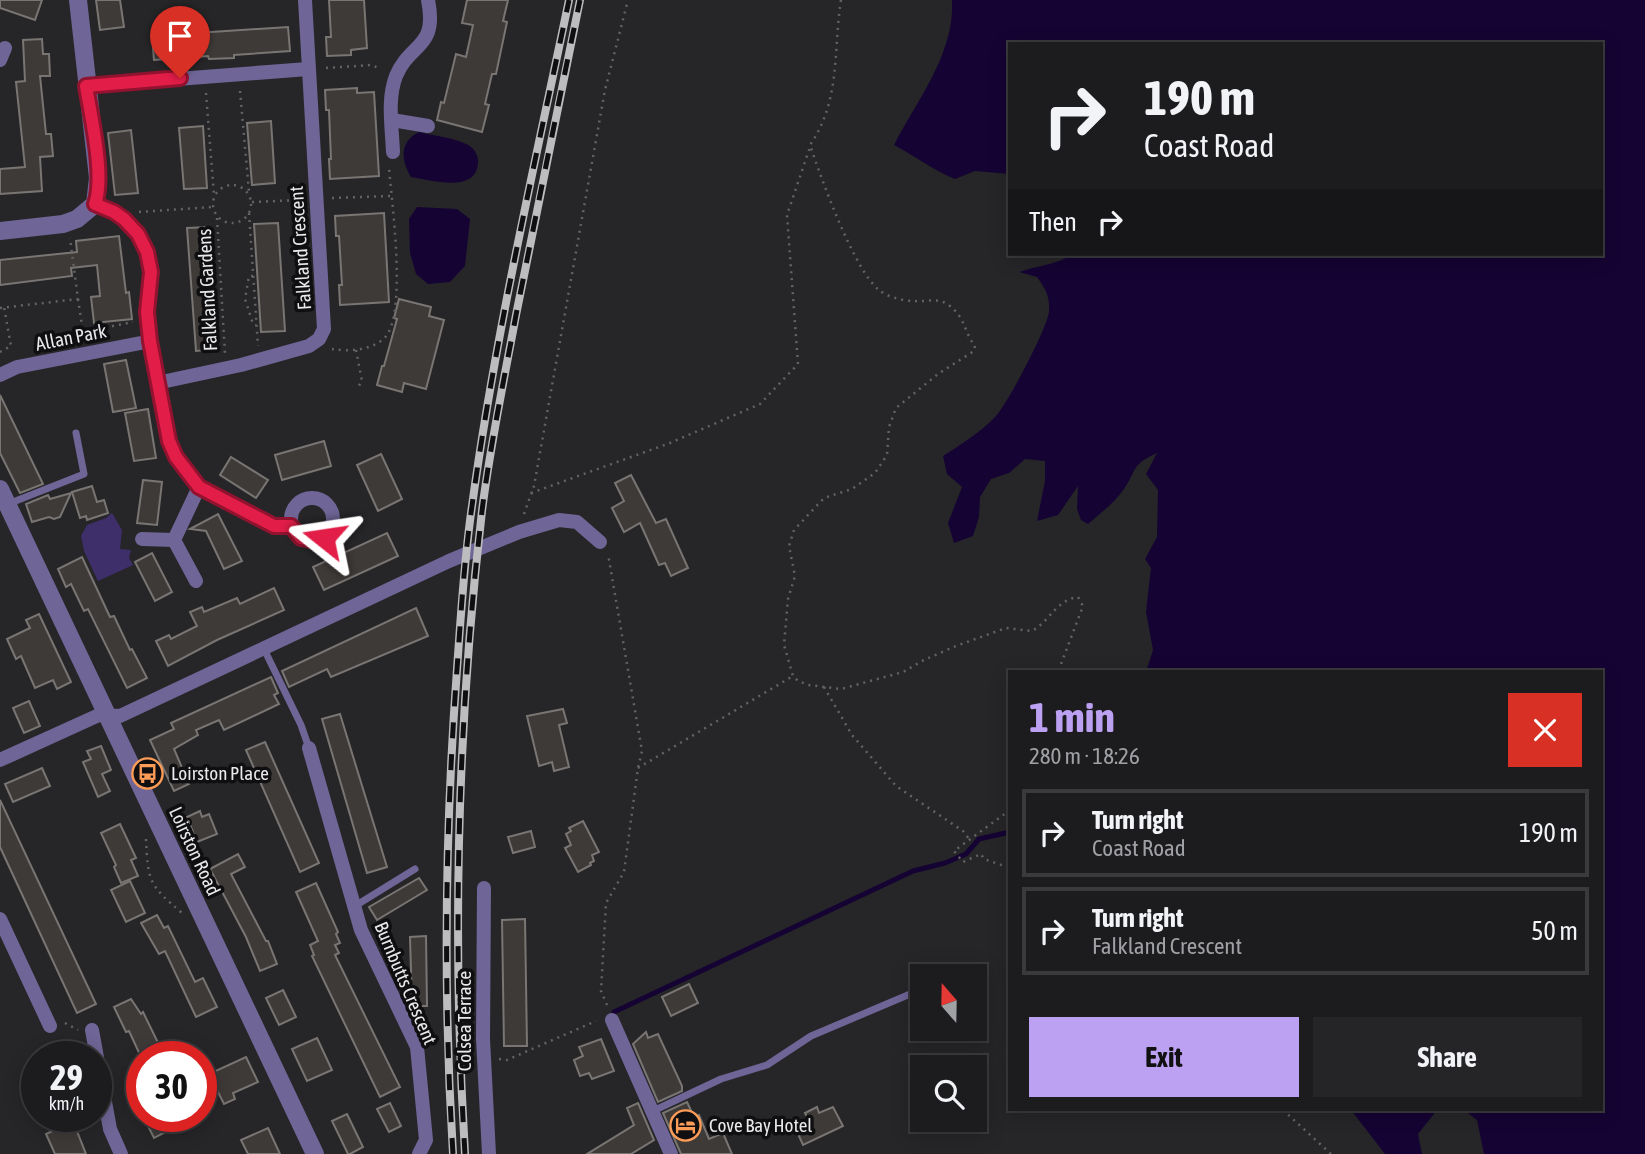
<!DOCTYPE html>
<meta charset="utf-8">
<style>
body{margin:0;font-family:"Asap Condensed",sans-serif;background:#252528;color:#f1f3f6;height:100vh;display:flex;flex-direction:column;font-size:26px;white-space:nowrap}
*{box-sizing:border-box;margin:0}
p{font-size:23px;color:#a0a1a4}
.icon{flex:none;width:38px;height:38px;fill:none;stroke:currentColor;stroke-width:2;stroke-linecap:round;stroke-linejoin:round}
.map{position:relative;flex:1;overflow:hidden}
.side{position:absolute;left:1008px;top:670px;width:595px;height:441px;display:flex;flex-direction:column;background:#1c1c1f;border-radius:0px;box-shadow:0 4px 18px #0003,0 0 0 2px #3a3a3d}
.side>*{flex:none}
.hud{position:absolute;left:1008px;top:42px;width:595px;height:214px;border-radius:0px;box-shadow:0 4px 18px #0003,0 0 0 2px #3a3a3d;background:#1c1c1f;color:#f1f3f6;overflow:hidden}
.needle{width:46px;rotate:340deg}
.controls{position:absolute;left:910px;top:964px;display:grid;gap:14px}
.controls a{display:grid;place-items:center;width:77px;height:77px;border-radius:0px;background:#1c1c1f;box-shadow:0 4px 18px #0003,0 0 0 2px #3a3a3d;font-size:35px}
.speed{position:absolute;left:21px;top:1041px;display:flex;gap:14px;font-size:35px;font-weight:700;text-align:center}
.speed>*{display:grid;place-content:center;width:91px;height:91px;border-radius:50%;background:#1c1c1f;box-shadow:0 4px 18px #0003,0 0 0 2px #3a3a3d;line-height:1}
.speed small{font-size:18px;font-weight:400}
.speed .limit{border:10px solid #d22;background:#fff;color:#111}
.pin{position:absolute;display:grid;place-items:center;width:60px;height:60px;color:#fff;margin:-72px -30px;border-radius:50% 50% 50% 0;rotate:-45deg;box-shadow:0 0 7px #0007}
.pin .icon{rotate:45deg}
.me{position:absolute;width:77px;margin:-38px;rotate:285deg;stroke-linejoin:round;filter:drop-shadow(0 0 5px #0008)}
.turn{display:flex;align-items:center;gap:24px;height:147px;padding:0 21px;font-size:32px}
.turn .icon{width:91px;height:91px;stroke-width:2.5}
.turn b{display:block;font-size:49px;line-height:60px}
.then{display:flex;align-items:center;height:66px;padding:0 21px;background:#0003;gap:14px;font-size:26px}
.round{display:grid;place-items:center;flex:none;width:74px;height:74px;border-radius:0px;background:#252528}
.summary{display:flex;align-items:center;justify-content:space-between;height:119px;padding:0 21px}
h1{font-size:42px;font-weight:700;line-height:52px;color:#bca0f2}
.action{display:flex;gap:14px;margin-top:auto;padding:14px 21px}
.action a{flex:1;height:80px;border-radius:0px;background:#bca0f2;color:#111;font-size:28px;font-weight:700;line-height:80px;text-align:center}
.action a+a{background:#252528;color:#f1f3f6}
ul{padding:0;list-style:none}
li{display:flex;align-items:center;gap:21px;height:88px;margin:0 14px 10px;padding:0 7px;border:4px solid #3a3a3d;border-radius:0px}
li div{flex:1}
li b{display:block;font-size:26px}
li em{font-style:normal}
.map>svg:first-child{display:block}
.green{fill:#3e2e6a}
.water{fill:#150333}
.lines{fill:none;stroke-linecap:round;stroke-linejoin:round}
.stream{stroke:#150333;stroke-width:5}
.building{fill:#3e3a38;stroke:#797572;stroke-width:2}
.path{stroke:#636365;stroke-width:2.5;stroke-dasharray:2 5;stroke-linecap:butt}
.service{stroke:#6f6596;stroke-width:7}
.minor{stroke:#6f6596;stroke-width:14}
.tertiary{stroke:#6f6596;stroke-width:18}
.rail-casing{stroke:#bdbdbf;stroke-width:8}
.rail{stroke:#0f0f11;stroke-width:5;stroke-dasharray:16;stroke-linecap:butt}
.route-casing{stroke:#92132f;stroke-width:18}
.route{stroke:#e11d48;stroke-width:12}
.labels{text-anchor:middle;stroke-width:7;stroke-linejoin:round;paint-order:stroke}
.street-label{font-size:19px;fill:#e9e9eb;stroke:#0f0f11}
.poi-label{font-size:19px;fill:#e9e9eb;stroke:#0f0f11;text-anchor:start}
</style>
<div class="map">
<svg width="1645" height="1154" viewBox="0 0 1645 1154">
<rect width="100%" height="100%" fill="#262629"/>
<polygon class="green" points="112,513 122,530 120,549 131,550 129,558 133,565 98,581 84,551 81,536 87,525 106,518"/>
<g class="water">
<path d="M 952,0 L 1645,0 L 1645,1154 L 1484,1154 L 1477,1120 L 1464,1110 L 1601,1110 L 1601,672 L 1146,672 L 1153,650 L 1146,612 L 1151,568 L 1145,559 L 1157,537 L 1158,490 L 1146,474 L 1157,453 C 1131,465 1138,468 1124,489 C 1114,503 1101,513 1088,524 L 1081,520 L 1077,509 L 1078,486 L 1058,515 L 1037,521 L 1045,481 L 1045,461 L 1025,459 L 1009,473 L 991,479 L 980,497 L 979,517 L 973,536 L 954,543 L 948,523 L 962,487 L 947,474 L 943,456 C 960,445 981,432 995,417 C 1007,405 1048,327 1049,311 C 1050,296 1045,288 1037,277 L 1019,272 C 1039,265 1056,265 1073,254 L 1601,254 L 1601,44 L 1010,44 L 1010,174 L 975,171 L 955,179 C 933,170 915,156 894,145 C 917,100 955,54 952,0 Z"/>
<path d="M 419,132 C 434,136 452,137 466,144 C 473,147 477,153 478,160 C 479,195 431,180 411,177 C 401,160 399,142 419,132 Z"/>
<polygon points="417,207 457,209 470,219 465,266 450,282 428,284 416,274 410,253 409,219"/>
<polygon points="1351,1110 1437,1110 1418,1134 1422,1154 1385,1154"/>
</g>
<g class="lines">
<polyline class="stream" points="614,1012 913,871 945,863 966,854 979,839 1010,832"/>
</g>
<g class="building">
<polygon points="0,0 42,0 35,20 0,8"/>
<polygon points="96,0 120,0 124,27 100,30"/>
<polygon points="329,0 364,0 367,48 351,50 351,55 327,56 326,37 331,37"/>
<polygon points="467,0 508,0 503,21 507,22 496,74 492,74 485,104 489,105 482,132 437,120 441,102 444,103 456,54 466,57 473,25 462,23"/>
<polygon points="288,27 290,51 234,55 234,58 209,59 208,56 154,60 152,36"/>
<polygon points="42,39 43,54 49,54 50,76 40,76 46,134 51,134 53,156 40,157 42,191 0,194 0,169 25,167 16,82 25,81 23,40"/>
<polygon points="357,88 357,93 374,92 379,176 330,179 329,159 331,159 329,110 326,110 325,90"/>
<polygon points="271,121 275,183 252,185 247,123"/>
<polygon points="203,126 207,188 184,189 179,128"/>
<polygon points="131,130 138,193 115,195 108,133"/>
<polygon points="384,213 389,302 340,305 339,285 342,285 339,236 336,236 335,216"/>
<polygon points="278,223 285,331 261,332 254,224"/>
<polygon points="209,227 217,349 196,351 187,228"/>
<polygon points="119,236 126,293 129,292 132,319 94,323 91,297 100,296 97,265 71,268 72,276 0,285 0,260 77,252 76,241"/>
<polygon points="399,299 431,307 429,316 444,320 426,389 404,383 402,392 377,385 382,366 384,366 397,319 394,318"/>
<polygon points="126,360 136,408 113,412 104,364"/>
<polygon points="0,395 43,484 20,493 0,453"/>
<polygon points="148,409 156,458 134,461 125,413"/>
<polygon points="324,441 331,466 282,480 275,455"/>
<polygon points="381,454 402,499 378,511 357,465"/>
<polygon points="231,457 268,480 256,498 220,475"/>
<polygon points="631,475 656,523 666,519 688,568 671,576 665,563 659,565 640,523 624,532 612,508 624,501 615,483"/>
<polygon points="143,480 162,482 157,525 137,523"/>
<polygon points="92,486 97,502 104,500 108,513 87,520 86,516 80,518 72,492"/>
<polygon points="71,493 60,517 54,519 49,517 32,522 26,504 48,495 50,499"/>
<polygon points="218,514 242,561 224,569 206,531 190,529"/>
<polygon points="387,533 398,556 324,590 313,567"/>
<polygon points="152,553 172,592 155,601 135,562"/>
<polygon points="82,557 110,617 114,616 130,650 132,649 147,678 127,688 88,609 84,611 71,584 66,587 58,569"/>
<polygon points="274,588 284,610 217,640 168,666 156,641 169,635 171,639 197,626 190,612 202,607 204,612 237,598 240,604"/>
<polygon points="416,608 428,636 331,677 327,669 289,687 282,671"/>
<polygon points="39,614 71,682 57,689 53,680 35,688 21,656 16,659 7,639 30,628 26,620"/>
<polygon points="271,677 278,693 274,695 279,704 224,730 219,720 196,730 198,735 174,749 189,784 174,791 150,740 174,729 171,723"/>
<polygon points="29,701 40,726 24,733 13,708"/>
<polygon points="563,709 567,723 559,725 569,767 554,771 552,762 539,766 527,716"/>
<polygon points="340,714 387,867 367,873 322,719"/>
<polygon points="265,742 319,863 300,872 246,750"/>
<polygon points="101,746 111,770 102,774 110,791 98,797 83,762 91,759 87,751"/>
<polygon points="42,768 50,786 13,802 5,784"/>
<polygon points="0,800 96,1004 77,1013 0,847"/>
<polygon points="200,811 202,817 209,814 217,834 197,842 187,817"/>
<polygon points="583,821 599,852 592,855 594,861 590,863 591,865 578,872 565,848 571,845 566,834 571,831 569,828"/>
<polygon points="120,824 136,858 131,860 138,876 121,883 114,867 116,865 101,833"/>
<polygon points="531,831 535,847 513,853 508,837"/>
<polygon points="238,854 245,867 231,874 266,941 268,941 277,964 260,971 246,937 210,869"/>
<polygon points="419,878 427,890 377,920 369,907"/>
<polygon points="130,881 145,913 126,922 111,890"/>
<polygon points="316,883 338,932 336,934 340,943 335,945 339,953 335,955 400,1087 380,1097 312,956 314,955 310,945 318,941 296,892"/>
<polygon points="157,915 164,928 168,926 195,982 203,978 217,1007 196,1017 165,951 159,954 141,923"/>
<polygon points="525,919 527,1046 504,1046 502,920"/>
<polygon points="426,936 427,1006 412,1006 410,937"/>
<polygon points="689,984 698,1003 671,1016 662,997"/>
<polygon points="283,990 296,1017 279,1025 266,998"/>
<polygon points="131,999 141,1014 143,1012 165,1057 141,1057 129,1031 126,1032 114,1007"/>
<polygon points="646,1032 648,1038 658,1034 682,1086 682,1091 658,1102 633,1044"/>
<polygon points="317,1038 332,1070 307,1081 292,1049"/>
<polygon points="601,1039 614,1071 592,1079 589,1073 580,1076 574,1060 583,1056 579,1047"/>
<polygon points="246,1057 258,1082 233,1093 235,1099 224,1104 209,1074"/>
<polygon points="142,1080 142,1121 126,1087"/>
<polygon points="687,1102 694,1117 699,1115 709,1139 723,1133 732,1154 681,1154 663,1113"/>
<polygon points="390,1103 401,1126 389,1132 377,1109"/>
<polygon points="638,1103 654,1140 631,1154 587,1154 634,1125 627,1108"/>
<polygon points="817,1107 819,1113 833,1107 843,1126 803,1145 794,1125 808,1119 805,1113"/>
<polygon points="347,1114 363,1147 350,1154 348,1154 332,1121"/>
<polygon points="50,1116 71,1116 86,1154 55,1154 46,1134 57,1129"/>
<polygon points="143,1116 197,1116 154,1138"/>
<polygon points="268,1128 280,1154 248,1154 241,1140"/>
</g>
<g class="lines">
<g class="path">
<path d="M 841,0 C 833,51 841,100 810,145 C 821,178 854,270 879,290 C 887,297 904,301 914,301 C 927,302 939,297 950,306 C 966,319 964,332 975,346 L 974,351 L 938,374 L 896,408 L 889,427 L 887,455 L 875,473 L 852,489 L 824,498 L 794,530 L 789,546 L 795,576 L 788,599 L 784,645 L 793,676 L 798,681 L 809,685 L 841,689 L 903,672 L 924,660 L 956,646 L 1006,628 L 1032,631 C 1050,621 1056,600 1078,597 L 1083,606 L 1058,672"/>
<polyline points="326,68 371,65 381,69"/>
<polyline points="240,91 249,192"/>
<polyline points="206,93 214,195"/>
<circle cx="232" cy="204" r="19"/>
<polyline points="332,198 391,196"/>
<polyline points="252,202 301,200"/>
<polyline points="139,212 212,207"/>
<polyline points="249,213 258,346"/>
<polyline points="217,218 225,354"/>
<polyline points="253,276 249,276 245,299 253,324 256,325"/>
<polyline points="78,299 83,332 133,322"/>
<polyline points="0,308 78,299 70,238"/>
<path d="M 332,349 C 349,352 376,350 387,335 C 406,307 392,204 389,168"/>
<polyline points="356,350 362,381 358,387"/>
<polyline points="0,352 11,346 4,307"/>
<polyline points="531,493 670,443 760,404 798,364 787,215 810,147"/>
<polyline points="524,514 534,486 605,90 628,0"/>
<polyline points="824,687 852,735 896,786 963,831 969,839"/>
<polyline points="638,768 793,676"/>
<polyline points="1010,810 954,851 963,862 981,854 984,859 1010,868"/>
<path d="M 146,839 C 148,882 149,885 182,913"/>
<polyline points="607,1005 601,991 606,903 624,872 638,768 642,751 608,554"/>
<polyline points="65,1023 78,1030"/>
<polyline points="499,1059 507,1060 596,1021"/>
<polyline points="1283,1110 1331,1154"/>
</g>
<g class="service">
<polyline points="8,504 84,474 76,433"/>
<polyline points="264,649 301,725 309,748"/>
<polyline points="355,906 415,869"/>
<polyline points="949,976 957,973"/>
<polyline points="653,1111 721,1079 767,1065 811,1036 922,989"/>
</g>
<g class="minor">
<polyline points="0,60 5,48"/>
<polyline points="86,86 308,69"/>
<polyline points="392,120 428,126"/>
<path d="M 393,152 C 392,127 387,99 396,76 C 410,42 438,49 428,0"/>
<polyline points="95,204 114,212 124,219 138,234 147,252 151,272 147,312 151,341 169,441 176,457 199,487 274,526 291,526"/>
<polyline points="0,375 17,367 151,341"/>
<polyline points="157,383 241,365 309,346 319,339 324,329 305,0"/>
<circle cx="312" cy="519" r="21"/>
<polyline points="142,539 174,540"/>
<polyline points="196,581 174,540 199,487"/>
<polyline points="309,748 361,930 417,1047 426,1140 419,1154"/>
<polyline points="0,760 99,715 120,716 449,561 519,532 559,520 577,522 600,542"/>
<polyline points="484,888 483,1039 489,1154"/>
<polyline points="0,919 50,1026"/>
<polyline points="612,1020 671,1154"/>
<polyline points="92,1030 110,1129 121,1154"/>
</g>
<g class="tertiary">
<polyline points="0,231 63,224 77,219 95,204 98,178 78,0"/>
<polyline points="0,489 315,1154"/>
</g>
<defs>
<g id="rail">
<path d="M 453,1154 C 443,992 445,831 457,669 C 461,614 464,560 472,506 C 495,336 534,168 569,0"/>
<path d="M 465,1154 C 452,940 457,725 482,511 C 490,446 504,380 516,315 C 537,210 558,105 580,0"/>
</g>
</defs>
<use href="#rail" class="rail-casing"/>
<use href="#rail" class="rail"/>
</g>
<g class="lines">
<defs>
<path id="route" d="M 180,78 L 86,86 C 91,117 105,176 95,204 L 114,212 L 124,219 L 138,234 L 147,252 L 151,272 L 147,312 L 150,341 L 169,441 L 176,457 L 199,487 L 274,526 L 291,526 L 301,538 L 316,541 L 324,538"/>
</defs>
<use href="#route" class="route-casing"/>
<use href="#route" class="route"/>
</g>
<defs>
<symbol id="bus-ring" viewBox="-11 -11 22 22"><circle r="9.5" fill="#0f0f11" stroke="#fd9c57" stroke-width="1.5"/><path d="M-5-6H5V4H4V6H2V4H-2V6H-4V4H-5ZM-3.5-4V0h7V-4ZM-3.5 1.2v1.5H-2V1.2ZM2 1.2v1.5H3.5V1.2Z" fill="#fd9c57"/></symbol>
<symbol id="hotel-ring" viewBox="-11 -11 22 22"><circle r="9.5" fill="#0f0f11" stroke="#fd9c57" stroke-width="1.5"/><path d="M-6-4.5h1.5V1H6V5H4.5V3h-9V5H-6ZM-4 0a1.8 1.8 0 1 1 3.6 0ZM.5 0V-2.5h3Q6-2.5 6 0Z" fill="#fd9c57"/></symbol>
</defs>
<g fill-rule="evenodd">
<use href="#bus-ring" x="130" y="756" width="35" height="35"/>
<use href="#hotel-ring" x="668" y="1108" width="35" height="35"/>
</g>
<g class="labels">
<g class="street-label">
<text transform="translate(300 248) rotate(-94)" y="7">Falkland Crescent</text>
<text transform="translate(207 290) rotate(-93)" y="7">Falkland Gardens</text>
<text transform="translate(71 337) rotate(-11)" y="7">Allan Park</text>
<text transform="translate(195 851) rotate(65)" y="7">Loirston Road</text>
<text transform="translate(406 983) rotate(67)" y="7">Burnbutts Crescent</text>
<text transform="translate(464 1021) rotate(-90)" y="7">Colsea Terrace</text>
</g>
<g class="poi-label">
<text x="171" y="780">Loirston Place</text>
<text x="709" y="1132">Cove Bay Hotel</text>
</g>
</g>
</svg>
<div class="controls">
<a><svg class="needle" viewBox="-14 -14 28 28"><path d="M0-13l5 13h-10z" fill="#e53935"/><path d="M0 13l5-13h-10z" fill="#a0a1a4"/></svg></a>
<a><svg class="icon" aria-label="search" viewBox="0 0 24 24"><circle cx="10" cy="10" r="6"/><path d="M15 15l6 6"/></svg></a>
</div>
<div class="speed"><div>29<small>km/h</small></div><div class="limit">30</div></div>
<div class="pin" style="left:180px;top:78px;background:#d93025"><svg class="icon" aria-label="arrive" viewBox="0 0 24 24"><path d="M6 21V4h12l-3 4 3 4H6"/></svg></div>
<svg class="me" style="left:324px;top:538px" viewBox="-20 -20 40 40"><path d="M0-17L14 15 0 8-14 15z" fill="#e11d48" stroke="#fff" stroke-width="4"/></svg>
<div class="hud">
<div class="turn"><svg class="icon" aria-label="right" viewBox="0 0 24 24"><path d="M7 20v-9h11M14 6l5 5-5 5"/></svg><div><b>190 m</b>Coast Road</div></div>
<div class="then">Then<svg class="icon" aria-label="right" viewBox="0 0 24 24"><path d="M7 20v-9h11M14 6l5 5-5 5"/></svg></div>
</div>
<section class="side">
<div class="summary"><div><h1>1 min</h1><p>280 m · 18:26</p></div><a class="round" style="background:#d93025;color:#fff"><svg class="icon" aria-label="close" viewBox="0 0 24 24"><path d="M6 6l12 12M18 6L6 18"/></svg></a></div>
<ul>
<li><svg class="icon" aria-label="right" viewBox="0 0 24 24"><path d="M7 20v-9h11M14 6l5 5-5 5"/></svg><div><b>Turn right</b><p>Coast Road</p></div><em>190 m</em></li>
<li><svg class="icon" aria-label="right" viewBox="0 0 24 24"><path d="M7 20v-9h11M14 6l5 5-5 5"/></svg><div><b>Turn right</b><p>Falkland Crescent</p></div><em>50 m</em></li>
</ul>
<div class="action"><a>Exit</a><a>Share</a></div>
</section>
</div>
